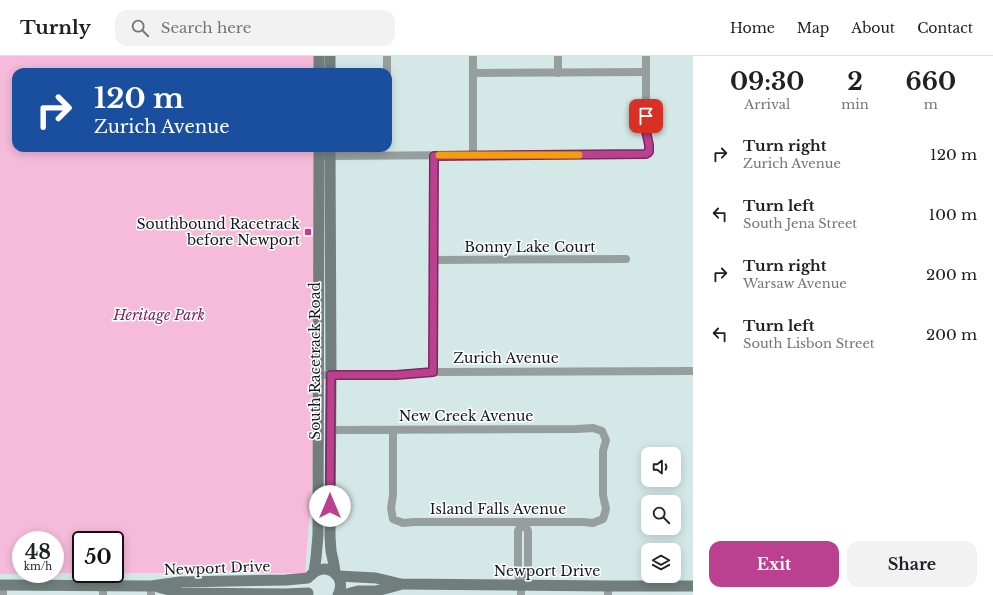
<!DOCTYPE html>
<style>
body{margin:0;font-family:"Libre Baskerville",serif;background:#f2f2f2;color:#202124;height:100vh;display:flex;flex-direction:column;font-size:15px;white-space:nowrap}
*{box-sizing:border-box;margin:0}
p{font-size:13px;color:#757577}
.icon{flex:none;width:22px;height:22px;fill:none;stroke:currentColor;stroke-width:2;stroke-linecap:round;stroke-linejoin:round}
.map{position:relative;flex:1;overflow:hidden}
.details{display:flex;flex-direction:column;background:#fff;width:300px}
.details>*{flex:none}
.hud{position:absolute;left:12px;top:12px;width:380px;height:84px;border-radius:12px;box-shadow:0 2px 10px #0003;background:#1a4fa0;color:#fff;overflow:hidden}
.tools{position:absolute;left:641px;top:391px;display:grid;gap:8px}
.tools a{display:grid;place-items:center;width:40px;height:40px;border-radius:8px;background:#fff;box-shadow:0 2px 10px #0003;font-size:20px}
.speed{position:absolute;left:12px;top:475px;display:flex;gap:8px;font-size:20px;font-weight:700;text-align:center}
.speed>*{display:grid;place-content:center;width:52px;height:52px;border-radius:50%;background:#fff;box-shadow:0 2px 10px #0003;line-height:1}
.speed small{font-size:10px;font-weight:400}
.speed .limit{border:2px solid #111;border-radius:6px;background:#fff;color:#111}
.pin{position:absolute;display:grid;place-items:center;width:34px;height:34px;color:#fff;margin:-17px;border-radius:8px;box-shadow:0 2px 6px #0006}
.me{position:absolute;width:44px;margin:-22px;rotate:0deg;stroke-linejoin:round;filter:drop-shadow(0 0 3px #0008)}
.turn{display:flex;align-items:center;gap:14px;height:84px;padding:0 16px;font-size:18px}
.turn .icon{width:52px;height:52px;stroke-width:2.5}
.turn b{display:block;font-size:28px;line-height:34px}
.eta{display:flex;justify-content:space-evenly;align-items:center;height:68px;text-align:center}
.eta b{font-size:24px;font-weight:700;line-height:28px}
.action{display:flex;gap:8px;margin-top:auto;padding:8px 16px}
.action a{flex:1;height:46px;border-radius:12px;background:#bc4090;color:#fff;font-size:16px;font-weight:700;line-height:46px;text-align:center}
.action a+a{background:#f2f2f2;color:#202124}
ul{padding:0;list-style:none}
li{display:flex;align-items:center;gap:12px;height:60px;padding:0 16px}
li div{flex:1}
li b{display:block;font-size:15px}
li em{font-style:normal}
header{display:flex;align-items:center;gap:24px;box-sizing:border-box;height:56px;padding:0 20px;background:#fff;border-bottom:1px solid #e0e0e0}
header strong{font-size:19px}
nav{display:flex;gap:22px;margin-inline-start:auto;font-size:14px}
.search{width:280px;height:36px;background:#f2f2f2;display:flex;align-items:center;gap:10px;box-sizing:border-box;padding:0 14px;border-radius:12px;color:#757577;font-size:15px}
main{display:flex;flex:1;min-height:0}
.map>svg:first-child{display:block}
.green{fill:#f6badb}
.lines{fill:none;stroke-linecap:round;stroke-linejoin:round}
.street{stroke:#969f9e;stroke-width:8}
.secondary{stroke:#717e7d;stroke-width:11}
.route-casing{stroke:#7a2a5e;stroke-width:10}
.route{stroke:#bc4090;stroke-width:7}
.slow{stroke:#f59e0b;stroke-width:7}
.poi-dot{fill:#bc4090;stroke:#fff;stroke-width:1.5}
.labels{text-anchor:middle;stroke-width:3;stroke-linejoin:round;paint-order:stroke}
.poi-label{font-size:14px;fill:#121919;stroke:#fff;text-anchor:end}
.street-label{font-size:14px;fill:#121919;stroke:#fff}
.park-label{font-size:14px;font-style:italic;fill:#772359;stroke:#fff}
</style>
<header>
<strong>Turnly</strong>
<div class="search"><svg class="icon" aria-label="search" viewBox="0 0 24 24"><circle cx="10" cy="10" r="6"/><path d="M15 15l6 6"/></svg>Search here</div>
<nav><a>Home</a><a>Map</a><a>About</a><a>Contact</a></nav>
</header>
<main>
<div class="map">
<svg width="693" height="539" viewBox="0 0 693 539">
<rect width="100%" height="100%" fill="#d4e8e7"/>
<polygon class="green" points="0,0 318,0 318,16 16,16 16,92 319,92 319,336 305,517 115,517 115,484 81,484 81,517 55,517 55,484 21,484 21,518 0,518"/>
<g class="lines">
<g class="street">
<polyline points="387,0 387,16"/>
<polyline points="473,0 473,99"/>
<polyline points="558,0 558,17"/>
<polyline points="473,17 646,16"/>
<polyline points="325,100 646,98 649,95 649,89 646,75 646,0"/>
<polyline points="434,204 626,203"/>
<polyline points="433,316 434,100"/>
<polyline points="319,319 396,319 433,316 693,315"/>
<polyline points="331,374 577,373 593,372 602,375 606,384 603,395 603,439 606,453 603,463 593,467 583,466 415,466 403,467 393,463 391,452 393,439 393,374"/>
<polyline points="103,529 103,539"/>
<polyline points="521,530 528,518 528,475 523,466"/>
<polyline points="608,530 608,539"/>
<polyline points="3,539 3,529"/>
<polyline points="151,539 151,530"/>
<polyline points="521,539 521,530 518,517 518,475 523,466"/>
</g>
<g class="secondary">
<polyline points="319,0 319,16"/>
<polyline points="330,16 330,0"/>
<polyline points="330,92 331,319 330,481 331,495 334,509 335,517"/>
<polyline points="314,516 316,502 318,479 319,92"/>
<path d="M 311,519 C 326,504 348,520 338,539"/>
<polyline points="338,520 376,522 401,528 608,530 693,530"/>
<polyline points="0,529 151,530 180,526 286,524 308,522"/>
<polyline points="158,531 181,537 286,538 308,537"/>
<polyline points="343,539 358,535 376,535 399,529"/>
</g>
</g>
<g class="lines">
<defs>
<polyline id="route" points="330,450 331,319 396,319 433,316 434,100 646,98 649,96 649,89 646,75 646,60"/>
</defs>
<use href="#route" class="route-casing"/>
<use href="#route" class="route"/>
<polyline class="slow" points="439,99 579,99"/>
</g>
<rect class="poi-dot" x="304" y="172" width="8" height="8" rx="2"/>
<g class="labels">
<g class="poi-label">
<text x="300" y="173">Southbound Racetrack<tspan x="300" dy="16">before Newport</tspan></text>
</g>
<g class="street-label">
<text x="530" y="196">Bonny Lake Court</text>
<text x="506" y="307">Zurich Avenue</text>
<text transform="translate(315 305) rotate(-90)" y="5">South Racetrack Road</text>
<text x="466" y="365">New Creek Avenue</text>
<text x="498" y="458">Island Falls Avenue</text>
<text transform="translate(217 512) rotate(-2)" y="5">Newport Drive</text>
<text x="547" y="520">Newport Drive</text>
</g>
<g class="park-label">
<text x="159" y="264">Heritage Park</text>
</g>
</g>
</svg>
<div class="tools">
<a><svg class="icon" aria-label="sound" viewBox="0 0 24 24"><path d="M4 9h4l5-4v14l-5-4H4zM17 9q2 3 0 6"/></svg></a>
<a><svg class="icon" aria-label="search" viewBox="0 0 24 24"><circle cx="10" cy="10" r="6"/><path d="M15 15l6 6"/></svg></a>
<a><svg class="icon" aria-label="layers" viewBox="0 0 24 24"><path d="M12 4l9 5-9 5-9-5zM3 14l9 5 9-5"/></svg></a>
</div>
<div class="speed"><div>48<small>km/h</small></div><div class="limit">50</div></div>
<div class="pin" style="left:646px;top:60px;background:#d93025"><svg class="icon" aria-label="arrive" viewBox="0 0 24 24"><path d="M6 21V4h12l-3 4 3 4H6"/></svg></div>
<svg class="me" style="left:330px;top:450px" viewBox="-20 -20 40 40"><circle r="19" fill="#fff"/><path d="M0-13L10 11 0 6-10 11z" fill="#bc4090"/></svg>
<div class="hud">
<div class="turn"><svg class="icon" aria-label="right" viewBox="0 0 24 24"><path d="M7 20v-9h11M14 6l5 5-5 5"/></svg><div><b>120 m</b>Zurich Avenue</div></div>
</div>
</div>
<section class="details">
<div class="eta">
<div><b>09:30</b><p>Arrival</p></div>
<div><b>2</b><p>min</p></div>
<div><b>660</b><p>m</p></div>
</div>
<ul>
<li><svg class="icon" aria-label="right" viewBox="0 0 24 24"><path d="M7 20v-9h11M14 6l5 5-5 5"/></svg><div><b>Turn right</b><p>Zurich Avenue</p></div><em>120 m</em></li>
<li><svg class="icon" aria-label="left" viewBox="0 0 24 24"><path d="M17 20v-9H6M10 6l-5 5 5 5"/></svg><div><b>Turn left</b><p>South Jena Street</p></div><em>100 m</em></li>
<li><svg class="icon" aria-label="right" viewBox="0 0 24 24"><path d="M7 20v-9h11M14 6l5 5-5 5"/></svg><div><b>Turn right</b><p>Warsaw Avenue</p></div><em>200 m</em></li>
<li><svg class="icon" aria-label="left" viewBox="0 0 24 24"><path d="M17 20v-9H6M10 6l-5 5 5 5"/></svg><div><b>Turn left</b><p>South Lisbon Street</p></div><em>200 m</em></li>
</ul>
<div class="action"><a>Exit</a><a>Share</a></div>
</section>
</main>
